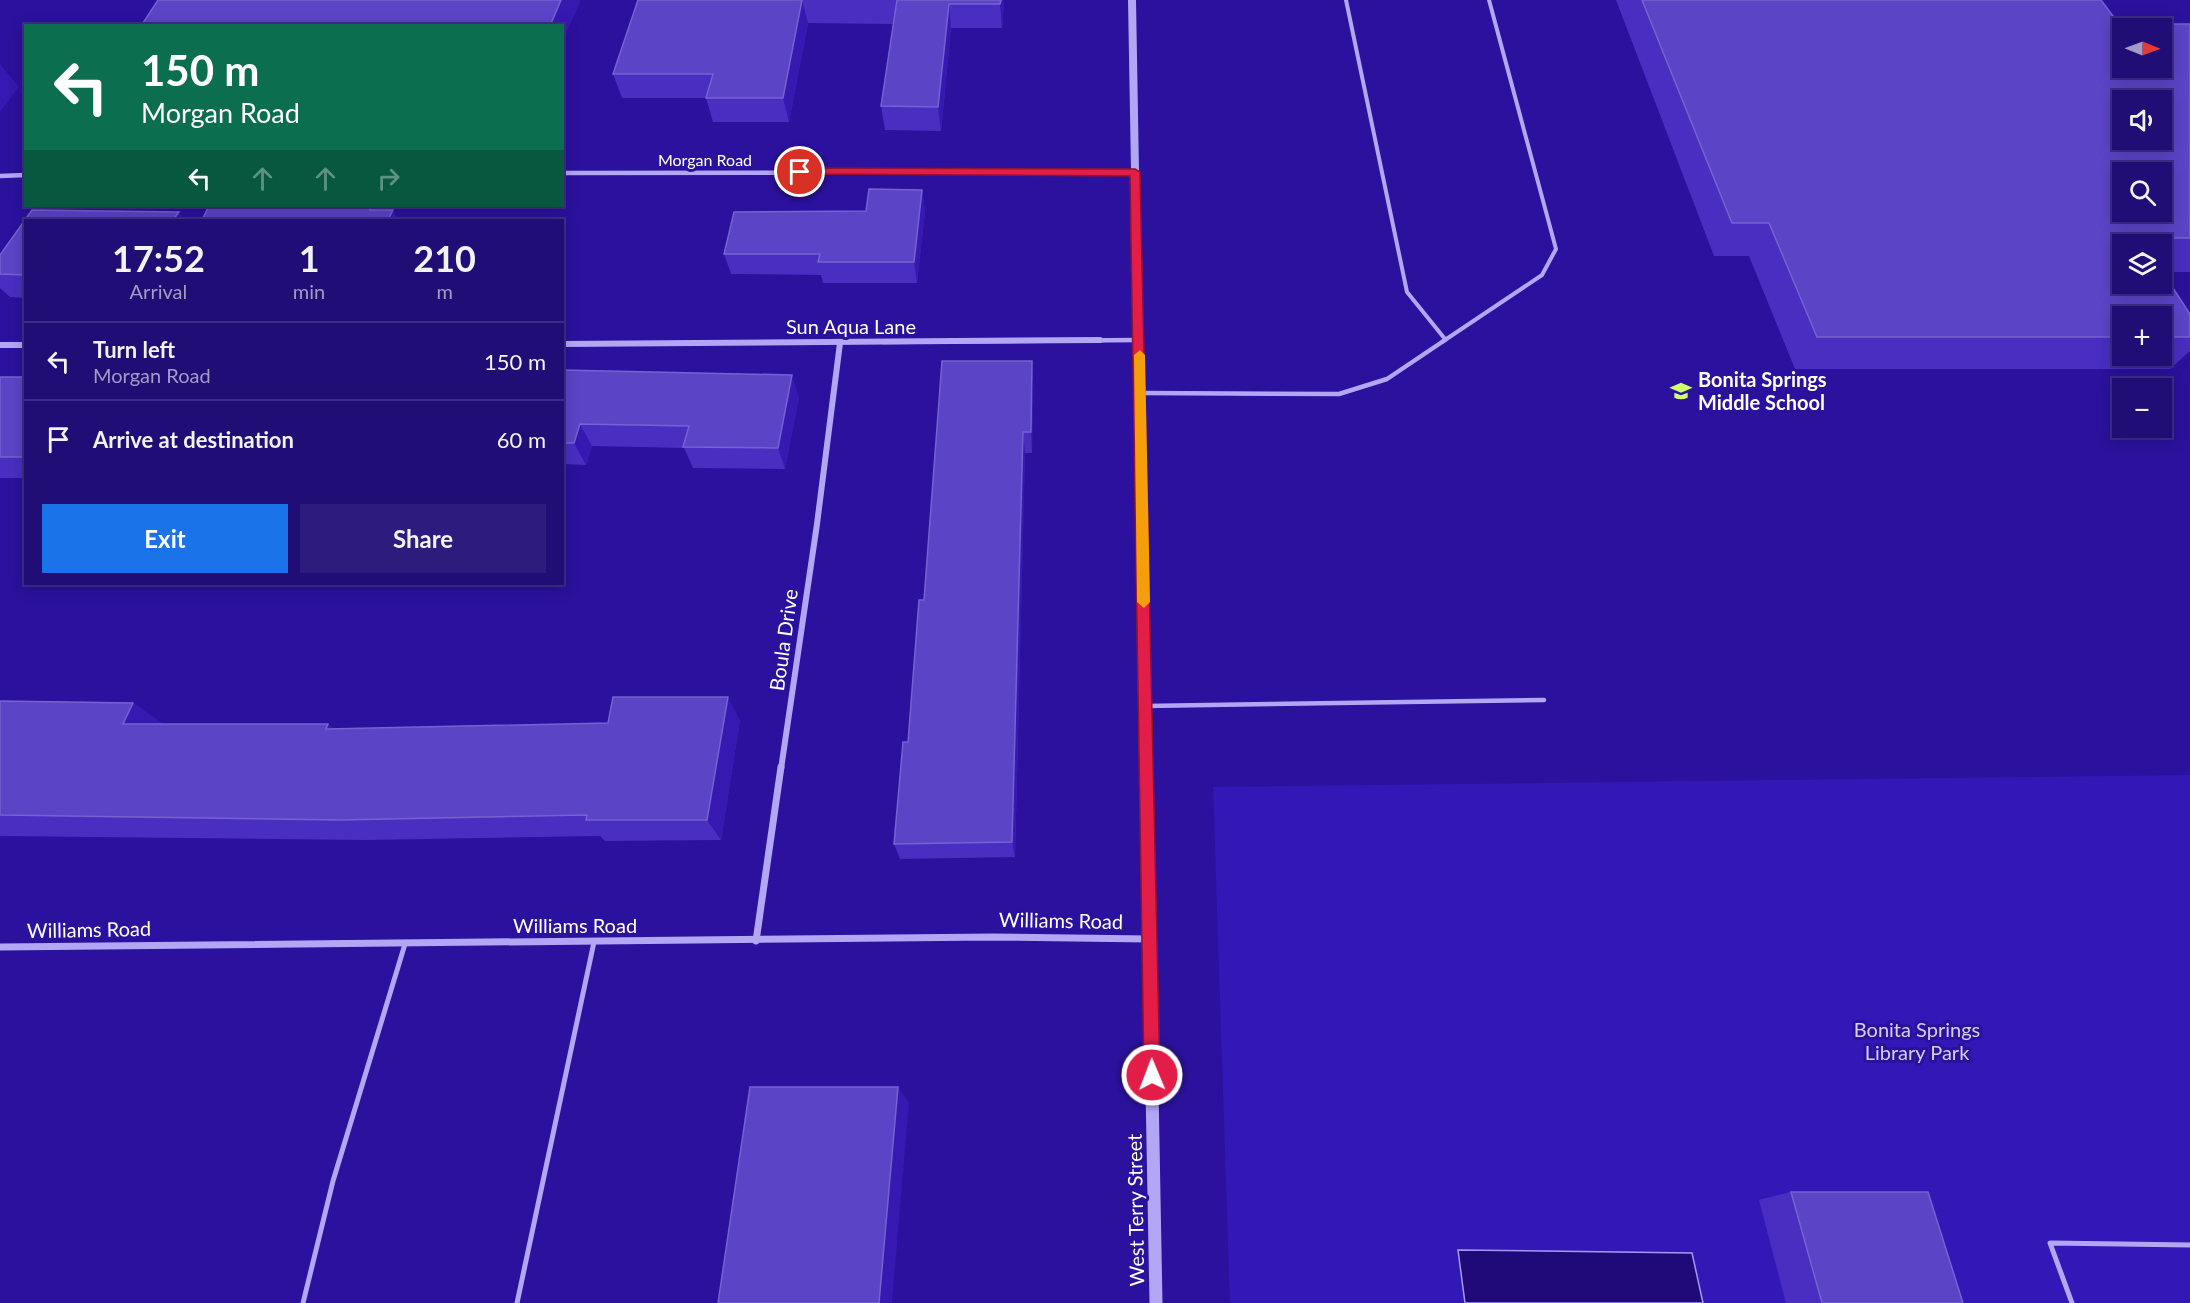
<!DOCTYPE html>
<meta charset="utf-8">
<style>
body{margin:0;font-family:Lato,sans-serif;background:#2d1b7e;color:#f1f3f6;height:100vh;display:flex;flex-direction:column;font-size:22px;white-space:nowrap}
*{box-sizing:border-box;margin:0}
p{font-size:20px;color:#a29cc5}
.icon{flex:none;width:33px;height:33px;fill:none;stroke:currentColor;stroke-width:2;stroke-linecap:round;stroke-linejoin:round}
.map{position:relative;flex:1;overflow:hidden}
.details{position:absolute;left:24px;top:219px;width:540px;height:366px;display:flex;flex-direction:column;background:#200d76;border-radius:0px;box-shadow:0 3px 15px #0003,0 0 0 2px #3d2d88}
.details>*{flex:none}
.hud{position:absolute;left:24px;top:24px;width:540px;height:183px;border-radius:0px;box-shadow:0 3px 15px #0003,0 0 0 2px #3d2d88;background:#0b6e4f;color:#fff;overflow:hidden}
.needle{width:39px;rotate:91deg}
.tools{position:absolute;left:2112px;top:18px;display:grid;gap:12px}
.tools a{display:grid;place-items:center;width:60px;height:60px;border-radius:0px;background:#200d76;box-shadow:0 3px 15px #0003,0 0 0 2px #3d2d88;font-size:30px}
.pin{position:absolute;display:grid;place-items:center;width:51px;height:51px;color:#fff;margin:-26px;border:3px solid #fff;border-radius:50%;box-shadow:0 2px 6px #0007}
.me{position:absolute;width:66px;margin:-33px;rotate:359deg;stroke-linejoin:round;filter:drop-shadow(0 0 4px #0008)}
.turn{display:flex;align-items:center;gap:21px;height:126px;padding:0 18px;font-size:27px}
.turn .icon{width:78px;height:78px;stroke-width:2.5}
.turn b{display:block;font-size:42px;line-height:51px}
.lanes{display:flex;align-items:center;height:57px;padding:0 18px;background:#0003;justify-content:center;gap:30px;direction:ltr}
.lanes .off{opacity:.35}
.eta{display:flex;justify-content:space-evenly;align-items:center;height:102px;text-align:center}
.eta b{font-size:36px;font-weight:700;line-height:42px}
.action{display:flex;gap:12px;margin-top:auto;padding:12px 18px}
.action a{flex:1;height:69px;border-radius:0px;background:#1a73e8;color:#fff;font-size:24px;font-weight:700;line-height:69px;text-align:center}
.action a+a{background:#2d1b7e;color:#f1f3f6}
ul{padding:0;list-style:none}
li{display:flex;align-items:center;gap:18px;height:78px;padding:0 18px;border-top:2px solid #3d2d88}
li div{flex:1}
li b{display:block;font-size:22px}
li em{font-style:normal}
.map>svg:first-child{display:block}
.green{fill:#3418b7}
.water{fill:#200a79;stroke:#a798f8;stroke-width:1.5}
.lines{fill:none;stroke-linecap:round;stroke-linejoin:round}
.service-far2{stroke:#b3a6f5;stroke-width:4}
.service-far1{stroke:#b3a6f5;stroke-width:4.5}
.service{stroke:#b3a6f5;stroke-width:5}
.minor-far2{stroke:#b3a6f5;stroke-width:4.5}
.minor-far1{stroke:#b3a6f5;stroke-width:6}
.minor{stroke:#b3a6f5;stroke-width:7}
.tertiary-far2{stroke:#b3a6f5;stroke-width:8}
.tertiary-far1{stroke:#b3a6f5;stroke-width:10}
.tertiary{stroke:#b3a6f5;stroke-width:13}
.wall{fill:#492ec1;fill-rule:evenodd}
.shaded-wall{fill:#3519b0}
.building{fill:#5c44c7;stroke:#7662d0;stroke-width:1.5;fill-rule:evenodd}
.route{fill:#e11d48;stroke:#92132f;stroke-width:1.5}
.slow{fill:#f59e0b}
.labels{text-anchor:middle;stroke-width:6;stroke-linejoin:round;paint-order:stroke}
.far-street-label{font-size:16px;fill:#fff;stroke:#2b119d}
.street-label{font-size:20px;fill:#fff;stroke:#2b119d}
.poi-label{font-size:20px;font-weight:bold;fill:#fff;stroke:#2b119d;text-anchor:start}
.park-label{font-size:20px;fill:#d7cefe;stroke:#2b119d}
</style>
<div class="map">
<svg width="2190" height="1303" viewBox="0 0 2190 1303">
<rect width="100%" height="100%" fill="#2b119d"/>
<polygon class="green" points="2190,775 2190,1303 1230,1303 1213,787"/>
<polygon class="water" points="1458,1250 1692,1253 1703,1303 1465,1303"/>
<g class="lines">
<g class="service-far2">
<polyline points="1346,0 1407,292 1445,339"/>
<polyline points="1442,342 1542,275 1556,249 1489,0"/>
</g>
<g class="service-far1">
<polyline points="1140,393 1339,394 1387,379 1445,340"/>
<polyline points="1145,706 1544,700"/>
</g>
<g class="service">
<polyline points="303,1303 333,1181 405,944"/>
<polyline points="517,1303 594,942"/>
<polyline points="2072,1303 2050,1243 2190,1245"/>
</g>
<g class="minor-far2">
<polyline points="562,173 1135,172"/>
<polyline points="0,176 26,175"/>
<polyline points="883,342 1139,340"/>
</g>
<g class="minor-far1">
<polyline points="562,344 1100,340"/>
<polyline points="0,345 26,345"/>
<polyline points="781,769 817,524 840,343"/>
</g>
<g class="minor">
<polyline points="756,941 781,767"/>
<polyline points="0,947 993,937 1148,939"/>
</g>
<polyline class="tertiary-far2" points="1132,0 1138,342"/>
<polyline class="tertiary-far1" points="1138,340 1146,769"/>
<polyline class="tertiary" points="1146,767 1156,1303"/>
</g>
<g class="wall">
<polygon points="638,0 1004,0 1002,28 951,28 941,131 885,130 881,106 893,24 808,23 789,122 713,122 706,98 622,98 613,74"/>
<path d="M 1616,0 L 2101,0 L 2119,24 L 2190,24 L 2190,272 L 2162,272 L 2190,314 L 2190,351 L 2170,369 L 1795,369 L 1749,256 L 1714,256 ZM 2122,244 L 2162,244 L 2162,284 ZM 2122,316 L 2162,316 L 2162,356 L 2122,356 Z"/>
<polygon points="922,190 925,211 917,283 823,283 821,275 731,274 724,254 866,211"/>
<polygon points="26,220 26,298 10,297 0,288 0,255"/>
<polygon points="1032,361 1033,383 1032,453 1025,453 1015,857 900,859 894,844 908,742"/>
<polygon points="562,370 799,397 785,469 693,468 684,448 592,446 586,465 562,464"/>
<rect x="0" y="377" width="26" height="101"/>
<polygon points="0,701 133,703 163,724 328,724 334,729 740,720 721,840 605,841 600,836 367,840 0,836"/>
<polygon points="1791,1192 1963,1303 1786,1303 1759,1200"/>
</g>
<g class="shaded-wall">
<polygon points="561,0 581,0 562,43 562,26 550,26"/>
<polygon points="802,0 808,23 789,122 783,98"/>
<polygon points="1001,0 1004,0 1002,28 1000,4"/>
<polygon points="949,4 951,28 941,131 938,107"/>
<polygon points="0,64 19,87 0,112"/>
<polygon points="922,190 925,211 917,283 914,262"/>
<polygon points="372,206 377,206 386,220 370,210"/>
<polygon points="393,210 399,220 388,220"/>
<polygon points="179,212 185,220 173,220"/>
<polygon points="1032,361 1033,383 1032,453 1031,432"/>
<polygon points="792,375 799,397 785,469 778,448"/>
<polygon points="580,424 592,446 586,465 574,443"/>
<polygon points="1023,432 1025,453 1015,857 1012,842"/>
<polygon points="728,697 740,720 721,840 707,820"/>
<polygon points="133,703 166,726 123,724"/>
<polygon points="328,724 355,747 326,729"/>
<polygon points="898,1087 909,1103 892,1303 879,1303"/>
</g>
<g class="building">
<polygon points="158,0 561,0 550,26 141,26"/>
<polygon points="638,0 802,0 783,98 706,98 713,74 613,74"/>
<polygon points="897,0 1001,0 1000,4 949,4 938,107 881,106"/>
<path d="M 1642,0 L 2101,0 L 2119,24 L 2190,24 L 2190,238 L 2140,238 L 2144,244 L 2122,244 L 2122,284 L 2162,284 L 2162,271 L 2190,314 L 2190,337 L 2162,337 L 2162,316 L 2122,316 L 2122,337 L 1817,337 L 1769,223 L 1732,223 ZM 2122,28 L 2162,28 L 2162,68 L 2122,68 ZM 2122,100 L 2162,100 L 2162,140 L 2122,140 ZM 2122,172 L 2162,172 L 2162,212 L 2122,212 Z"/>
<polygon points="869,189 922,190 914,262 818,262 820,254 724,254 734,212 866,211"/>
<polygon points="209,206 372,206 370,210 393,210 388,220 202,220"/>
<polygon points="32,210 179,212 173,220 26,220 26,275 0,274 0,255"/>
<polygon points="942,361 1032,361 1031,432 1023,432 1012,842 894,844 903,742 908,742 919,600 924,600"/>
<polygon points="562,370 792,375 778,448 683,447 689,426 580,424 574,443 562,443"/>
<rect x="0" y="377" width="26" height="80"/>
<polygon points="613,697 728,697 707,820 586,820 587,815 340,820 0,815 0,701 133,703 123,724 328,724 326,729 608,723"/>
<polygon points="750,1087 898,1087 879,1303 718,1303"/>
<polygon points="1791,1192 1928,1192 1963,1303 1822,1303"/>
</g>
<polygon class="route" points="800,168 1135,169 1140,172 1160,1075 1158,1081 1152,1084 1146,1081 1144,1075 1130,176 796,174 794,172"/>
<polygon class="slow" points="1140,350 1145,355 1150,602 1144,608 1137,602 1134,355"/>
<defs>
<symbol id="school-bare" viewBox="-9 -9 18 18"><path d="M0-5L7-2L0 1L-7-2ZM-4 1L0 2.5L4 1V4Q0 6-4 4Z" fill="#cdff69" stroke="#2b119d" stroke-width="2.5" paint-order="stroke"/></symbol>
</defs>
<g fill-rule="evenodd">
<use href="#school-bare" x="1666" y="376" width="30" height="30"/>
</g>
<g class="labels">
<g class="far-street-label">
<text x="705" y="166">Morgan Road</text>
</g>
<g class="street-label">
<text x="851" y="334">Sun Aqua Lane</text>
<text transform="translate(784 640) rotate(-82)" y="7">Boula Drive</text>
<text transform="translate(1061 921) rotate(1)" y="7">Williams Road</text>
<text x="575" y="933">Williams Road</text>
<text transform="translate(89 930) rotate(-1)" y="7">Williams Road</text>
<text transform="translate(1136 1210) rotate(-91)" y="7">West Terry Street</text>
</g>
<g class="poi-label">
<text x="1698" y="387">Bonita Springs<tspan x="1698" dy="23">Middle School</tspan></text>
</g>
<g class="park-label">
<text x="1917" y="1037">Bonita Springs<tspan x="1917" dy="23">Library Park</tspan></text>
</g>
</g>
</svg>
<div class="tools">
<a><svg class="needle" viewBox="-14 -14 28 28"><path d="M0-13l5 13h-10z" fill="#e53935"/><path d="M0 13l5-13h-10z" fill="#a29cc5"/></svg></a>
<a><svg class="icon" aria-label="sound" viewBox="0 0 24 24"><path d="M4 9h4l5-4v14l-5-4H4zM17 9q2 3 0 6"/></svg></a>
<a><svg class="icon" aria-label="search" viewBox="0 0 24 24"><circle cx="10" cy="10" r="6"/><path d="M15 15l6 6"/></svg></a>
<a><svg class="icon" aria-label="layers" viewBox="0 0 24 24"><path d="M12 4l9 5-9 5-9-5zM3 14l9 5 9-5"/></svg></a>
<a>+</a>
<a>−</a>
</div>
<div class="pin" style="left:800px;top:172px;background:#d93025"><svg class="icon" aria-label="arrive" viewBox="0 0 24 24"><path d="M6 21V4h12l-3 4 3 4H6"/></svg></div>
<svg class="me" style="left:1152px;top:1075px" viewBox="-20 -20 40 40"><circle r="17" fill="#e11d48" stroke="#fff" stroke-width="3"/><path d="M0-11L8 9 0 5-8 9z" fill="#fff"/></svg>
<div class="hud">
<div class="turn"><svg class="icon" aria-label="left" viewBox="0 0 24 24"><path d="M17 20v-9H6M10 6l-5 5 5 5"/></svg><div><b>150 m</b>Morgan Road</div></div>
<div class="lanes"><svg class="icon" aria-label="left" viewBox="0 0 24 24"><path d="M17 20v-9H6M10 6l-5 5 5 5"/></svg><svg class="icon off" aria-label="ahead" viewBox="0 0 24 24"><path d="M12 20V5M6 11l6-6 6 6"/></svg><svg class="icon off" aria-label="ahead" viewBox="0 0 24 24"><path d="M12 20V5M6 11l6-6 6 6"/></svg><svg class="icon off" aria-label="right" viewBox="0 0 24 24"><path d="M7 20v-9h11M14 6l5 5-5 5"/></svg></div>
</div>
<section class="details">
<div class="eta">
<div><b>17:52</b><p>Arrival</p></div>
<div><b>1</b><p>min</p></div>
<div><b>210</b><p>m</p></div>
</div>
<ul>
<li><svg class="icon" aria-label="left" viewBox="0 0 24 24"><path d="M17 20v-9H6M10 6l-5 5 5 5"/></svg><div><b>Turn left</b><p>Morgan Road</p></div><em>150 m</em></li>
<li><svg class="icon" aria-label="arrive" viewBox="0 0 24 24"><path d="M6 21V4h12l-3 4 3 4H6"/></svg><div><b>Arrive at destination</b></div><em>60 m</em></li>
</ul>
<div class="action"><a>Exit</a><a>Share</a></div>
</section>
</div>
